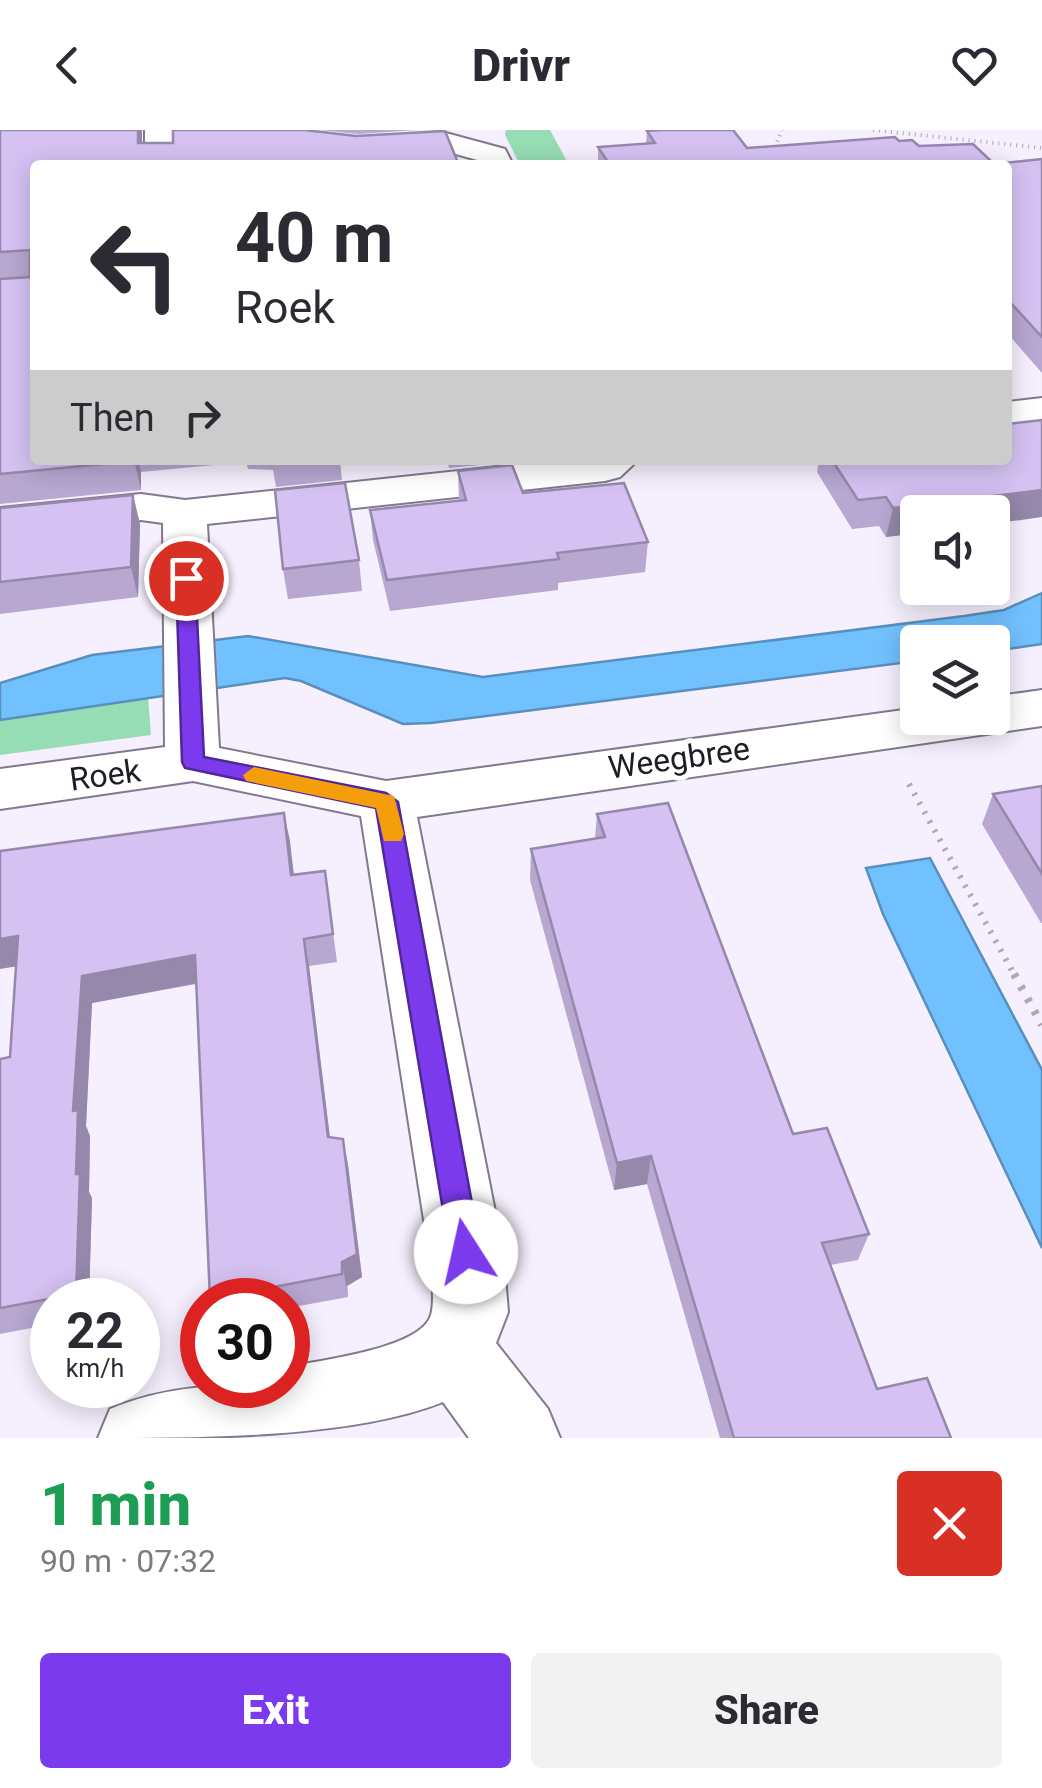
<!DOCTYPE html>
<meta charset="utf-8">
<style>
body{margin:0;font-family:Roboto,sans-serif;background:#f2f2f3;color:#2b2b33;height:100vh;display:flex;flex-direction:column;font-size:38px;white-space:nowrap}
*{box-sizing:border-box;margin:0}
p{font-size:32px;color:#7c7c81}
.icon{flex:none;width:55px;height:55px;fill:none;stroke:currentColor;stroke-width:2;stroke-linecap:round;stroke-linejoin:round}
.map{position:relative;height:1308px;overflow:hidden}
.side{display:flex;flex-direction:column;background:#fff;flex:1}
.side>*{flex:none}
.guide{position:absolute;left:30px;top:30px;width:982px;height:305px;border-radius:10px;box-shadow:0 5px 25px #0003;background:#fff;color:#2b2b33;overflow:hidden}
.fabs{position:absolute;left:900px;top:365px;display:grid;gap:20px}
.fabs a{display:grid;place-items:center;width:110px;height:110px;border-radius:10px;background:#fff;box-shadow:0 5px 25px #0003;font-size:50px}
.speed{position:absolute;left:30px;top:1148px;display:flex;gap:20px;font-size:50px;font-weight:700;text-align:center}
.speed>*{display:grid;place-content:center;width:130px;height:130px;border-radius:50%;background:#fff;box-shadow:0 5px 25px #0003;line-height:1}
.speed small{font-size:25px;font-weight:400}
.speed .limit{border:15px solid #d22;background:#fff;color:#111}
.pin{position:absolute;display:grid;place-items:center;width:85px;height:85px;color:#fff;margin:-42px;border:5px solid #fff;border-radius:50%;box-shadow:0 2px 10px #0007}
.me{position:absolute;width:110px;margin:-55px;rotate:350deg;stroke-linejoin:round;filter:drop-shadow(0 0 8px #0008)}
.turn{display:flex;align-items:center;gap:35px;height:210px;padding:0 40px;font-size:45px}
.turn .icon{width:130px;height:130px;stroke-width:2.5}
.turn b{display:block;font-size:70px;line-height:85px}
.then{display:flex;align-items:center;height:95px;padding:0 40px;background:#0003;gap:20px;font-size:38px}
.round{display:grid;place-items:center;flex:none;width:105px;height:105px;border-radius:10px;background:#f2f2f3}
.headline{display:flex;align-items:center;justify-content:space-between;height:170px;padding:0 40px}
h1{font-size:60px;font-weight:800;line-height:75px;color:#1e9e55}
.button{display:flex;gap:20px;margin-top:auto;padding:20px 40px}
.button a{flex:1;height:115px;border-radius:10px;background:#7c3aed;color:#fff;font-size:40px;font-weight:800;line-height:115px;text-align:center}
.button a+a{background:#f2f2f3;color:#2b2b33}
header{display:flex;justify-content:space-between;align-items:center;height:130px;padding:0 40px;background:#fff;font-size:45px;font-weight:800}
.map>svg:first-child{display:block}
.green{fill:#96ddb5}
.water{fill:#72c1ff;stroke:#598fbd;stroke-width:2.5}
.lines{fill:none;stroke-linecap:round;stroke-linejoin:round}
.street-casing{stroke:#83788e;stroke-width:4}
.path-far2{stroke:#aea7b4;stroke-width:4;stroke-dasharray:1 5;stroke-linecap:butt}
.path-far1{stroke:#aea7b4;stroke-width:6;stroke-dasharray:2.5 8;stroke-linecap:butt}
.path{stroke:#aea7b4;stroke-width:8;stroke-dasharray:4 10;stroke-linecap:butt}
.street{fill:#fff;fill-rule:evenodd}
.wall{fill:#b7a7d1}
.shaded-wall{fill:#9588aa}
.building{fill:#d5c2f3;stroke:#9588aa;stroke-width:2.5}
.route{fill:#7c3aed;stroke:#51269a;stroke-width:2.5}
.slow{fill:#f59e0b}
.labels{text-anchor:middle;stroke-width:10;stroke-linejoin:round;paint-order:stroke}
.street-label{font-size:32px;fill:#201b24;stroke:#fff}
</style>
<header><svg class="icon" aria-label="back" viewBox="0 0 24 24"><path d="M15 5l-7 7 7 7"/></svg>Drivr<svg class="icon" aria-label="heart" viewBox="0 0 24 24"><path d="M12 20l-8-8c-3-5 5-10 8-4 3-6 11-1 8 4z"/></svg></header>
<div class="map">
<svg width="1042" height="1308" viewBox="0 0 1042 1308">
<rect width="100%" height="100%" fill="#f6effe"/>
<g class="green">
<polygon points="506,0 550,0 569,35 520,35 505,5"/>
<polygon points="148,566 151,605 0,625 0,590"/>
</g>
<g class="water">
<polygon points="1042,463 1042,514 993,521 992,512 918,512 917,531 431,593 403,594 301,551 285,548 0,590 0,553 92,525 248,506 483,547 964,486 1004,480"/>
<polygon points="930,728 1042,940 1042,1118 883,784 866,738"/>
</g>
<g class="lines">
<defs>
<g id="street">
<polygon points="145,0 173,0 175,35 145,35"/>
<polygon points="442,2 505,19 513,35 483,35 481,31 441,20 375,25 365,22 360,16 365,10 375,7"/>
<polygon points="1042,268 1042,292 1008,296 1008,272"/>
<path d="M 561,330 L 638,330 L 620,347 L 605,351 L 207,394 L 219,618 L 386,651 L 918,578 L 918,588 L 992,588 L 992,567 L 1042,560 L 1042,596 L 417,687 L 503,1122 L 508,1182 L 496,1213 L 548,1279 L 560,1308 L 469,1308 L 443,1272 C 353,1308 202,1308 98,1308 L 110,1279 C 171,1254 223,1255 288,1255 L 288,1237 C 319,1230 421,1219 431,1185 C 436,1167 430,1141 429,1122 L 361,686 L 193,651 L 0,679 L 0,639 L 165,617 L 163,393 L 141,390 L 0,404 L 0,378 L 141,364 L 185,370 Z"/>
</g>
</defs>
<use href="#street" class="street-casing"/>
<g class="path-far2">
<polyline points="873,0 1042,18"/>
<polyline points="775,17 782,0"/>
</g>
<polyline class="path-far1" points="909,654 1015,846"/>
<polyline class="path" points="1014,844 1042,895"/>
<use href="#street" class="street"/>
</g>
<g class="wall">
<polygon points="0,0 142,0 142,13 173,13 305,0 35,330 340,330 342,350 276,357 273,340 248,339 246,332 141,342 141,360 0,374"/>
<polygon points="320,0 417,0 358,4"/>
<polygon points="647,1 747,18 899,11 994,34 1042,29 1042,243 1008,204 1008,35 598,35 598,17 646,13"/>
<polygon points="447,330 501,330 501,333 449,338"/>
<polygon points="819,330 1008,330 918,382 918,403 886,407 879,396 852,399 817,342"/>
<polygon points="458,341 523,363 648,412 645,442 558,453 558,460 390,481 373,410 370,380 459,370"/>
<polygon points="133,365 140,394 138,467 0,484 0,378"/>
<polygon points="359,430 362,461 288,469 283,439"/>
<polygon points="1042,656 1042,793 1041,793 982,694 993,664"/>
<polygon points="284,683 294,745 325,741 337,832 309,836 330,1008 343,1009 348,1035 362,1147 347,1156 348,1167 288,1178 288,1170 211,1170 196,854 92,873 86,996 90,1006 89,1062 92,1068 89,1170 52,1170 52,1194 0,1204 0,929 10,927"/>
<polygon points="597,684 793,1004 869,1104 858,1130 830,1135 877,1259 951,1308 720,1308 647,1054 614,1060 530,750 531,719 595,709"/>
</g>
<g class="shaded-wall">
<polygon points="138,0 142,0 142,35 138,13"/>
<polygon points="134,330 138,330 141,342 141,360"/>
<polygon points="1042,360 1042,387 992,394 992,382 918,382 918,403 886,407 893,378"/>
<polygon points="133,365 140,394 138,467 131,437"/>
<polygon points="284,683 290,711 297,773 291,745"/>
<polygon points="18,806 30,834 0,839 0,809"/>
<polygon points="304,809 309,836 333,1033 328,1007"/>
<polygon points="195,825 203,852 92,873 86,996 90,1006 89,1062 92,1068 89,1170 79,1170 76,1164 76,1044 73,981 82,846"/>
<polygon points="343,1009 348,1035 362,1147 347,1156 348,1167 342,1132"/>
<polygon points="651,1026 647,1054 614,1060 617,1033"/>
</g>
<g class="building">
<polygon points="0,0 138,0 138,13 173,13 173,0 305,0 356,6 445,1 459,35 35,35 35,330 134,330 134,331 0,344 0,149 30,147 30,120 0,122"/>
<polygon points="661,0 733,0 747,18 895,7 899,11 912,10 919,16 973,14 994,34 1042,29 1042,207 1008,170 1008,35 610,35 598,17 655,13 647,1"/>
<polygon points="1042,290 1042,360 893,378 886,367 858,370 832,330 1008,330 1008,294"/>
<polygon points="512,335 523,363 624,353 648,412 557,423 559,429 387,450 370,380 466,370 458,341"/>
<polygon points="345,353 359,430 283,439 275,360"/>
<polygon points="133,365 131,437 0,452 0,378"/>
<polygon points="1042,656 1042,744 993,664"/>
<polygon points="668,673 793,1004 827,998 869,1104 822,1113 877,1259 927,1248 951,1308 734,1308 651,1026 617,1033 531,719 605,707 597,684"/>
<polygon points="284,683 291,745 325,741 333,804 304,809 328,1007 343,1009 357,1124 342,1132 342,1144 210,1169 195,825 82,846 73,981 78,980 76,1044 80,1044 76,1164 0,1178 0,929 10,927 18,806 0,809 0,721"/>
</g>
<polygon class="route" points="186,443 195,448 204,627 386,663 398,672 481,1122 477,1133 466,1137 455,1133 450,1122 376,678 185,638 182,632 176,448"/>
<polygon class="slow" points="254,637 394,666 404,704 401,711 384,711 376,678 246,651 243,645"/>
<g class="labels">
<g class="street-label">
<text transform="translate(679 628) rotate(-8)" y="11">Weegbree</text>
<text transform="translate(105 645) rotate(-8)" y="11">Roek</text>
</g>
</g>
</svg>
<div class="fabs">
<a><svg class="icon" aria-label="sound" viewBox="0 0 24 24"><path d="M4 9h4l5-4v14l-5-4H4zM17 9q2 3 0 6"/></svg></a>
<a><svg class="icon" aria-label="layers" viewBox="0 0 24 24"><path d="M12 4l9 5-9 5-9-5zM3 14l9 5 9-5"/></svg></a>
</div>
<div class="speed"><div>22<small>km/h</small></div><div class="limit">30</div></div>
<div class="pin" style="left:186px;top:448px;background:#d93025"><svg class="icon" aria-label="arrive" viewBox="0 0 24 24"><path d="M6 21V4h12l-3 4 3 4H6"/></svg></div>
<svg class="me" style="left:466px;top:1122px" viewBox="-20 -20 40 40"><circle r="19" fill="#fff"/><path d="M0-13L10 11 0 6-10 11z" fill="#7c3aed"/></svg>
<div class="guide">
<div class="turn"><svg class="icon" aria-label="left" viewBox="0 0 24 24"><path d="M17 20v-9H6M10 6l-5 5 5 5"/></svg><div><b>40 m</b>Roek</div></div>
<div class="then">Then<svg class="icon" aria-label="right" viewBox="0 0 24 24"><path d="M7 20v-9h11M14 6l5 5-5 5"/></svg></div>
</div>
</div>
<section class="side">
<div class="headline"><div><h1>1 min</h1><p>90 m · 07:32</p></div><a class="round" style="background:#d93025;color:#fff"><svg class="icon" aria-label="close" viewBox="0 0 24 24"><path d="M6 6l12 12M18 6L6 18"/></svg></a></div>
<div class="button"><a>Exit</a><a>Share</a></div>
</section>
